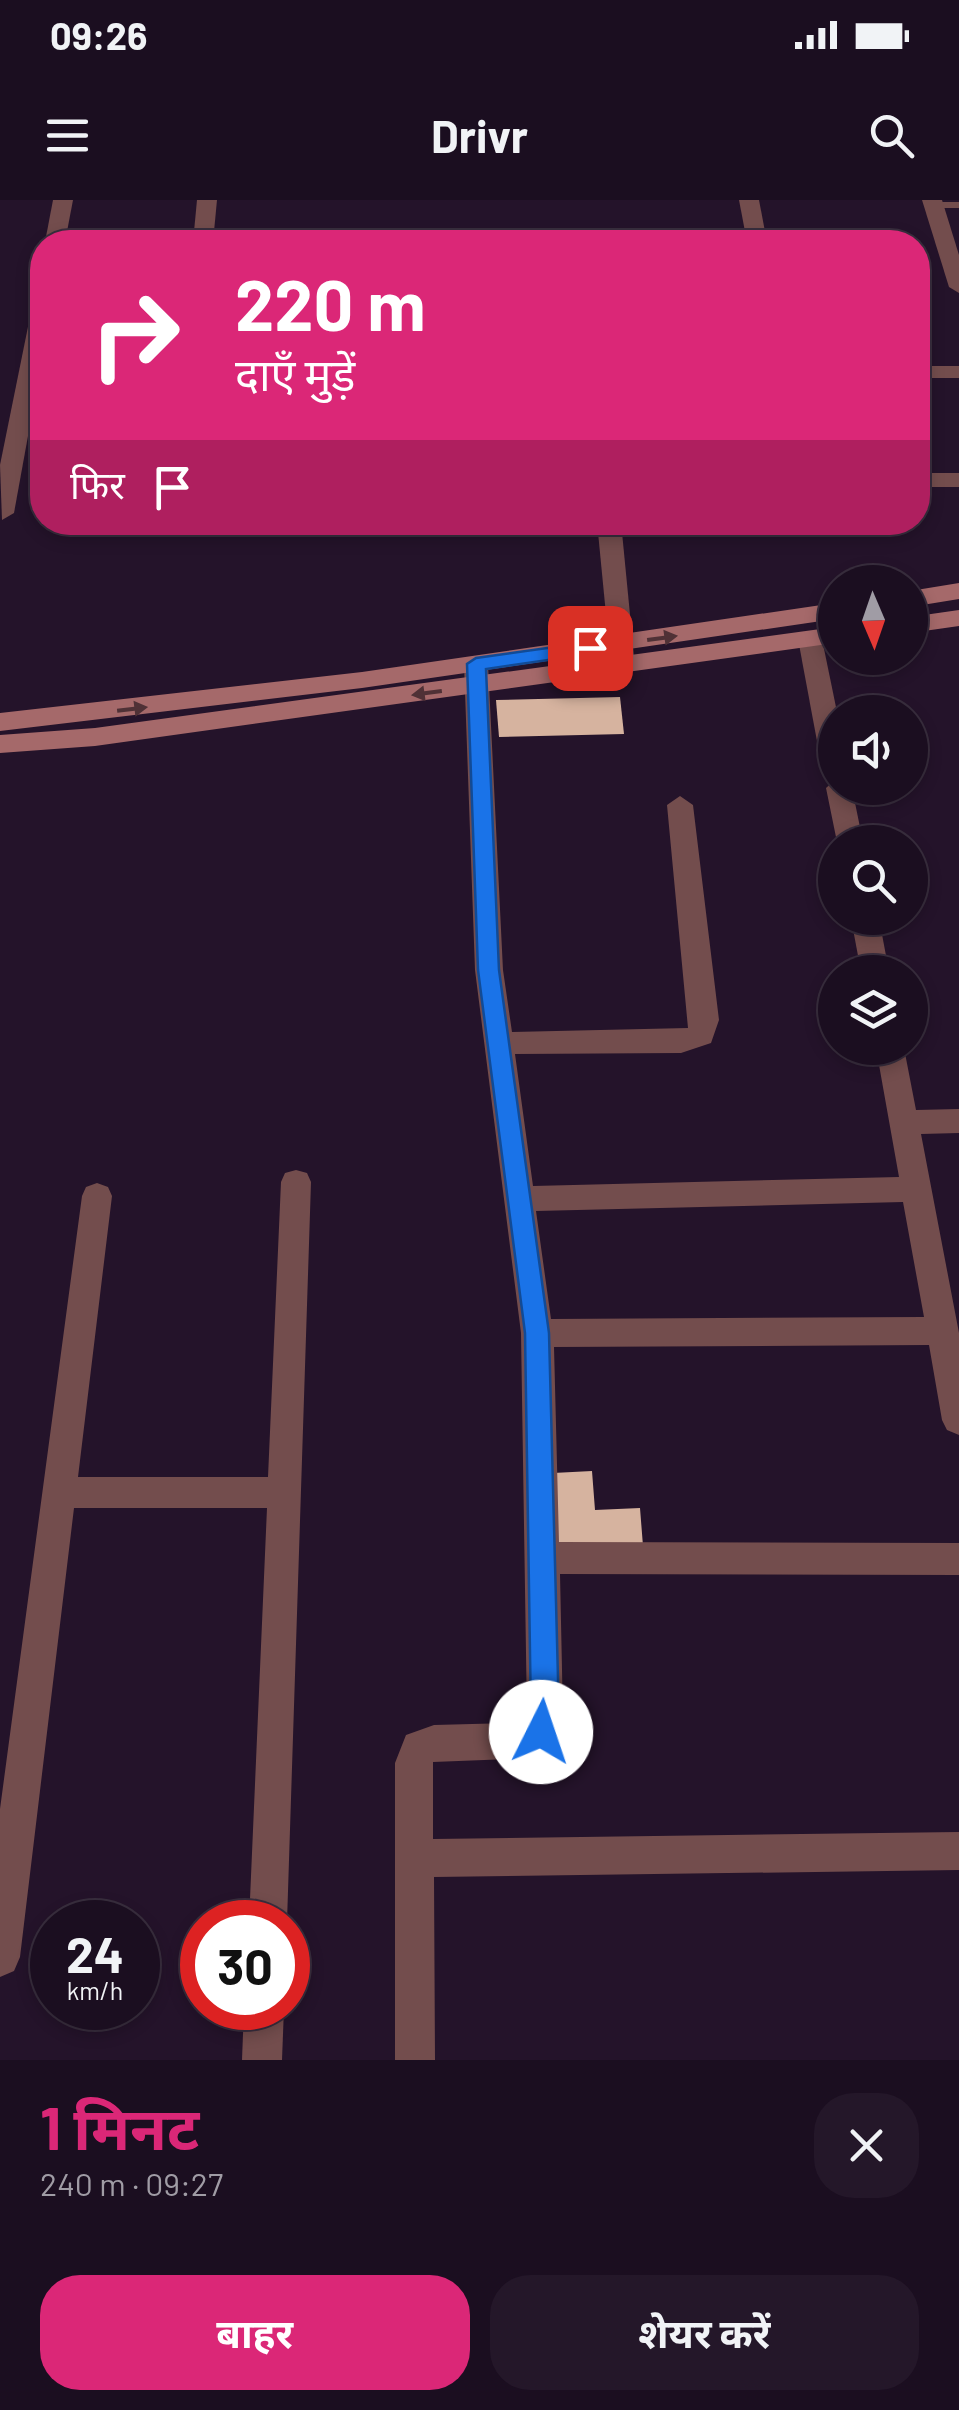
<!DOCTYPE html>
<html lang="hi">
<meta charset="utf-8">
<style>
body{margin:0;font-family:Barlow,"Noto Sans Devanagari",sans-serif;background:#241729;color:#f1f3f6;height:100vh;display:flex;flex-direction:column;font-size:38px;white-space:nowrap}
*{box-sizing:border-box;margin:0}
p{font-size:32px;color:#a09ca5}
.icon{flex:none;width:55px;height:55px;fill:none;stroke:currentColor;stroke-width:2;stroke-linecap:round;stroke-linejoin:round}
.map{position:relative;height:1860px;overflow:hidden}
.details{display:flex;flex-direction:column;background:#1b0e20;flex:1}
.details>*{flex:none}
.top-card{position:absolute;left:30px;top:30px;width:900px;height:305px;border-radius:40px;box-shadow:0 5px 15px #0003,0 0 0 2px #392e3e;background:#db2777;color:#fff;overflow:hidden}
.needle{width:65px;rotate:178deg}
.tools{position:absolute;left:818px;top:365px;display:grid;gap:20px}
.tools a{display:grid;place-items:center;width:110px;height:110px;border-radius:50%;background:#1b0e20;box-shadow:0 5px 15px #0003,0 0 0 2px #392e3e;font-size:50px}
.speed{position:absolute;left:30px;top:1700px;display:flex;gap:20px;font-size:50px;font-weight:700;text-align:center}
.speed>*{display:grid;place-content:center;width:130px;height:130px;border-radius:50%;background:#1b0e20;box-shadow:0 5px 15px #0003,0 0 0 2px #392e3e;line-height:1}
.speed small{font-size:25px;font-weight:400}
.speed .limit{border:15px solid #d22;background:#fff;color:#111}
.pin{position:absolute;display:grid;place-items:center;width:85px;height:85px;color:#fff;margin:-42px;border-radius:20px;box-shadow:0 5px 15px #0006}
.me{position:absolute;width:110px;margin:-55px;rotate:4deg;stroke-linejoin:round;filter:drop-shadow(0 0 8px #0008)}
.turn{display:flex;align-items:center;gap:35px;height:210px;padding:0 40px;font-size:45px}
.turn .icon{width:130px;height:130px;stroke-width:2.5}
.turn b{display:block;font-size:70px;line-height:85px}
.then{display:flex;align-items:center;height:95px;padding:0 40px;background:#0003;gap:20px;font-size:38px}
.round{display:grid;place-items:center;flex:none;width:105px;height:105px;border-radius:40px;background:#241729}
.head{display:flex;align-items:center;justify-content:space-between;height:170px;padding:0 40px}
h1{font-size:60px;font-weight:700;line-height:75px;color:#db2777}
.primary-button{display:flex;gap:20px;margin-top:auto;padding:20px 40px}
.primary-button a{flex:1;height:115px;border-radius:40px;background:#db2777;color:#fff;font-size:40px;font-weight:700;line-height:115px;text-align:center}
.primary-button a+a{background:#241729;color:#f1f3f6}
.status{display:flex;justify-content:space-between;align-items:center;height:70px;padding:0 50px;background:#1b0e20;direction:ltr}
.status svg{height:28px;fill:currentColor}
header{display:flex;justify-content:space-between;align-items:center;height:130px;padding:0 40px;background:#1b0e20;font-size:45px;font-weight:700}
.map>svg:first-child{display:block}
.building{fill:#d6b39f}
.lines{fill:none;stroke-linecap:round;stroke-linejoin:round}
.lane{fill:#734d4d;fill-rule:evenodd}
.street{fill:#734d4d;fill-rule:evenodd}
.secondary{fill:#a5696a;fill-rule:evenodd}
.oneway{fill:#4f3136}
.route{fill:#1a73e8;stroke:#114b97;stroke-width:2.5}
</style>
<div class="status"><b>09:26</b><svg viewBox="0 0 49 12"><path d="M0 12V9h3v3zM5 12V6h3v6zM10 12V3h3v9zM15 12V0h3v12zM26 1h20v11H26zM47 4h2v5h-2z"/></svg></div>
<header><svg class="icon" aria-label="menu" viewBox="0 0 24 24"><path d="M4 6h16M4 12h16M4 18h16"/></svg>Drivr<svg class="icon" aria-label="search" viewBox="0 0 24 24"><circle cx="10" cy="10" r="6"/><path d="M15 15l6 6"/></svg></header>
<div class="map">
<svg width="959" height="1860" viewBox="0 0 959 1860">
<rect width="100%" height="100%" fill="#24132a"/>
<g class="building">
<polygon points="620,497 624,534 499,537 496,500"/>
<polygon points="592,1271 595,1310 640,1308 643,1346 558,1348 553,1273"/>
</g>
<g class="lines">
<polygon class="lane" points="959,2 959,8 934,8 928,5 934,2"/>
<g class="street">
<polygon points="53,0 73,0 65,42 45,42"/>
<polygon points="197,0 217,0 213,42 193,42"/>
<polygon points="739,0 759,0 767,42 747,42"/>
<polygon points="922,0 942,0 959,55 959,93 949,87"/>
<polygon points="42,101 42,159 14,313 2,320 0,265 32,107"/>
<rect x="918" y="166" width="41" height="12"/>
<rect x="918" y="273" width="41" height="14"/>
<polygon points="597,322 621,322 635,466 623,474 611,466"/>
<polygon points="810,431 822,439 837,512 835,577 822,568 798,439"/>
<path d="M 476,456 L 488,464 L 503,770 L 512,832 L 688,828 L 667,605 L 680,596 L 693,605 L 719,820 L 711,843 L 681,853 L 515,854 L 533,986 L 899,977 L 876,848 L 904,848 L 916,910 L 959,909 L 959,933 L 921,934 L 959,1133 L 959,1235 L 947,1230 L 942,1220 L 929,1145 L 554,1147 L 559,1342 L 959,1343 L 959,1375 L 560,1374 L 563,1517 L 554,1546 L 512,1559 L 433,1562 L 433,1639 L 959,1632 L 959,1670 L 434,1677 L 435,1860 L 395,1860 L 395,1563 L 406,1535 L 434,1525 L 512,1523 L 527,1517 L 521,1133 L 475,770 L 464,464 ZM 903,1002 L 924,1117 L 551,1119 L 536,1011 Z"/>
<polygon points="835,580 835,588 852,588 863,642 837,642 826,588"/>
<polygon points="851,718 879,718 889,772 861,772"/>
<polygon points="296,970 307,973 311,982 287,1722 249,1722 267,1308 74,1308 20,1757 14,1771 0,1777 0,1609 82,996 86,987 97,983 108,987 112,996 78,1277 268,1277 281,982 285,973"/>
<polygon points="244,1808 284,1808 282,1860 242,1860"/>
</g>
<g class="secondary">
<polygon points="959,383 959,399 910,407 910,391"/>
<polygon points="835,403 835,419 362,488 0,531 0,513 362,472"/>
<polygon points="959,410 959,426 910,433 910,417"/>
<polygon points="835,427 835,443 95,546 0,553 0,535 95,528"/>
</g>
</g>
<defs><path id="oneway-solid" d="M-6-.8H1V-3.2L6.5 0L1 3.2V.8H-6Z" transform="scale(2.5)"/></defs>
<g class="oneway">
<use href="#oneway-solid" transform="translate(662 438) rotate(-8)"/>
<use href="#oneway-solid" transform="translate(427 493) rotate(172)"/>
<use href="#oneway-solid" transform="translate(132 509) rotate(-7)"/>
</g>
<polygon class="route" points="590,442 597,444 597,453 486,469 499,770 549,1133 559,1517 551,1542 541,1546 531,1542 527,1532 531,1517 525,1133 478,770 467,464 476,458"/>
</svg>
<div class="tools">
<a><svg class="needle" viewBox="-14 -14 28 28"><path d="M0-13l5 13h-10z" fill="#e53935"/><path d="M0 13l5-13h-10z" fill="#a09ca5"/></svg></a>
<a><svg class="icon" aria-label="sound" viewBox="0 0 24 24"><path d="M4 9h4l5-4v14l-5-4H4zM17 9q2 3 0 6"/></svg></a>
<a><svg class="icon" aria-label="search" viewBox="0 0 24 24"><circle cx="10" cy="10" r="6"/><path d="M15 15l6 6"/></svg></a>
<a><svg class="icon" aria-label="layers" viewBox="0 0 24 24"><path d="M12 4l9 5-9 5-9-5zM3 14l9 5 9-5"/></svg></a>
</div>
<div class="speed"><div>24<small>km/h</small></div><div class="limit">30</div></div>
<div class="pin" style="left:590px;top:448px;background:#d93025"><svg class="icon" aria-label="arrive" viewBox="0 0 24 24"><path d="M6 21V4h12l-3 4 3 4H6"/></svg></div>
<svg class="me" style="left:541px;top:1532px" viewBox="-20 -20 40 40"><circle r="19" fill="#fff"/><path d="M0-13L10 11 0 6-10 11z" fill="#1a73e8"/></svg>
<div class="top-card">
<div class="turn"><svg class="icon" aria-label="right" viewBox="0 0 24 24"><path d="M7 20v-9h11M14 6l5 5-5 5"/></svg><div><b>220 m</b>दाएँ मुड़ें</div></div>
<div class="then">फिर<svg class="icon" aria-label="arrive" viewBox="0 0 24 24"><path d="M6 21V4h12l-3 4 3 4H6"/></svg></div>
</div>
</div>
<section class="details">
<div class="head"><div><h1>1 मिनट</h1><p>240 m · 09:27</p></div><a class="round"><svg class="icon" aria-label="close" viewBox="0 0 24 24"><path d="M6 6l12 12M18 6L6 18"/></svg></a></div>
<div class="primary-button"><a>बाहर</a><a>शेयर करें</a></div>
</section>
